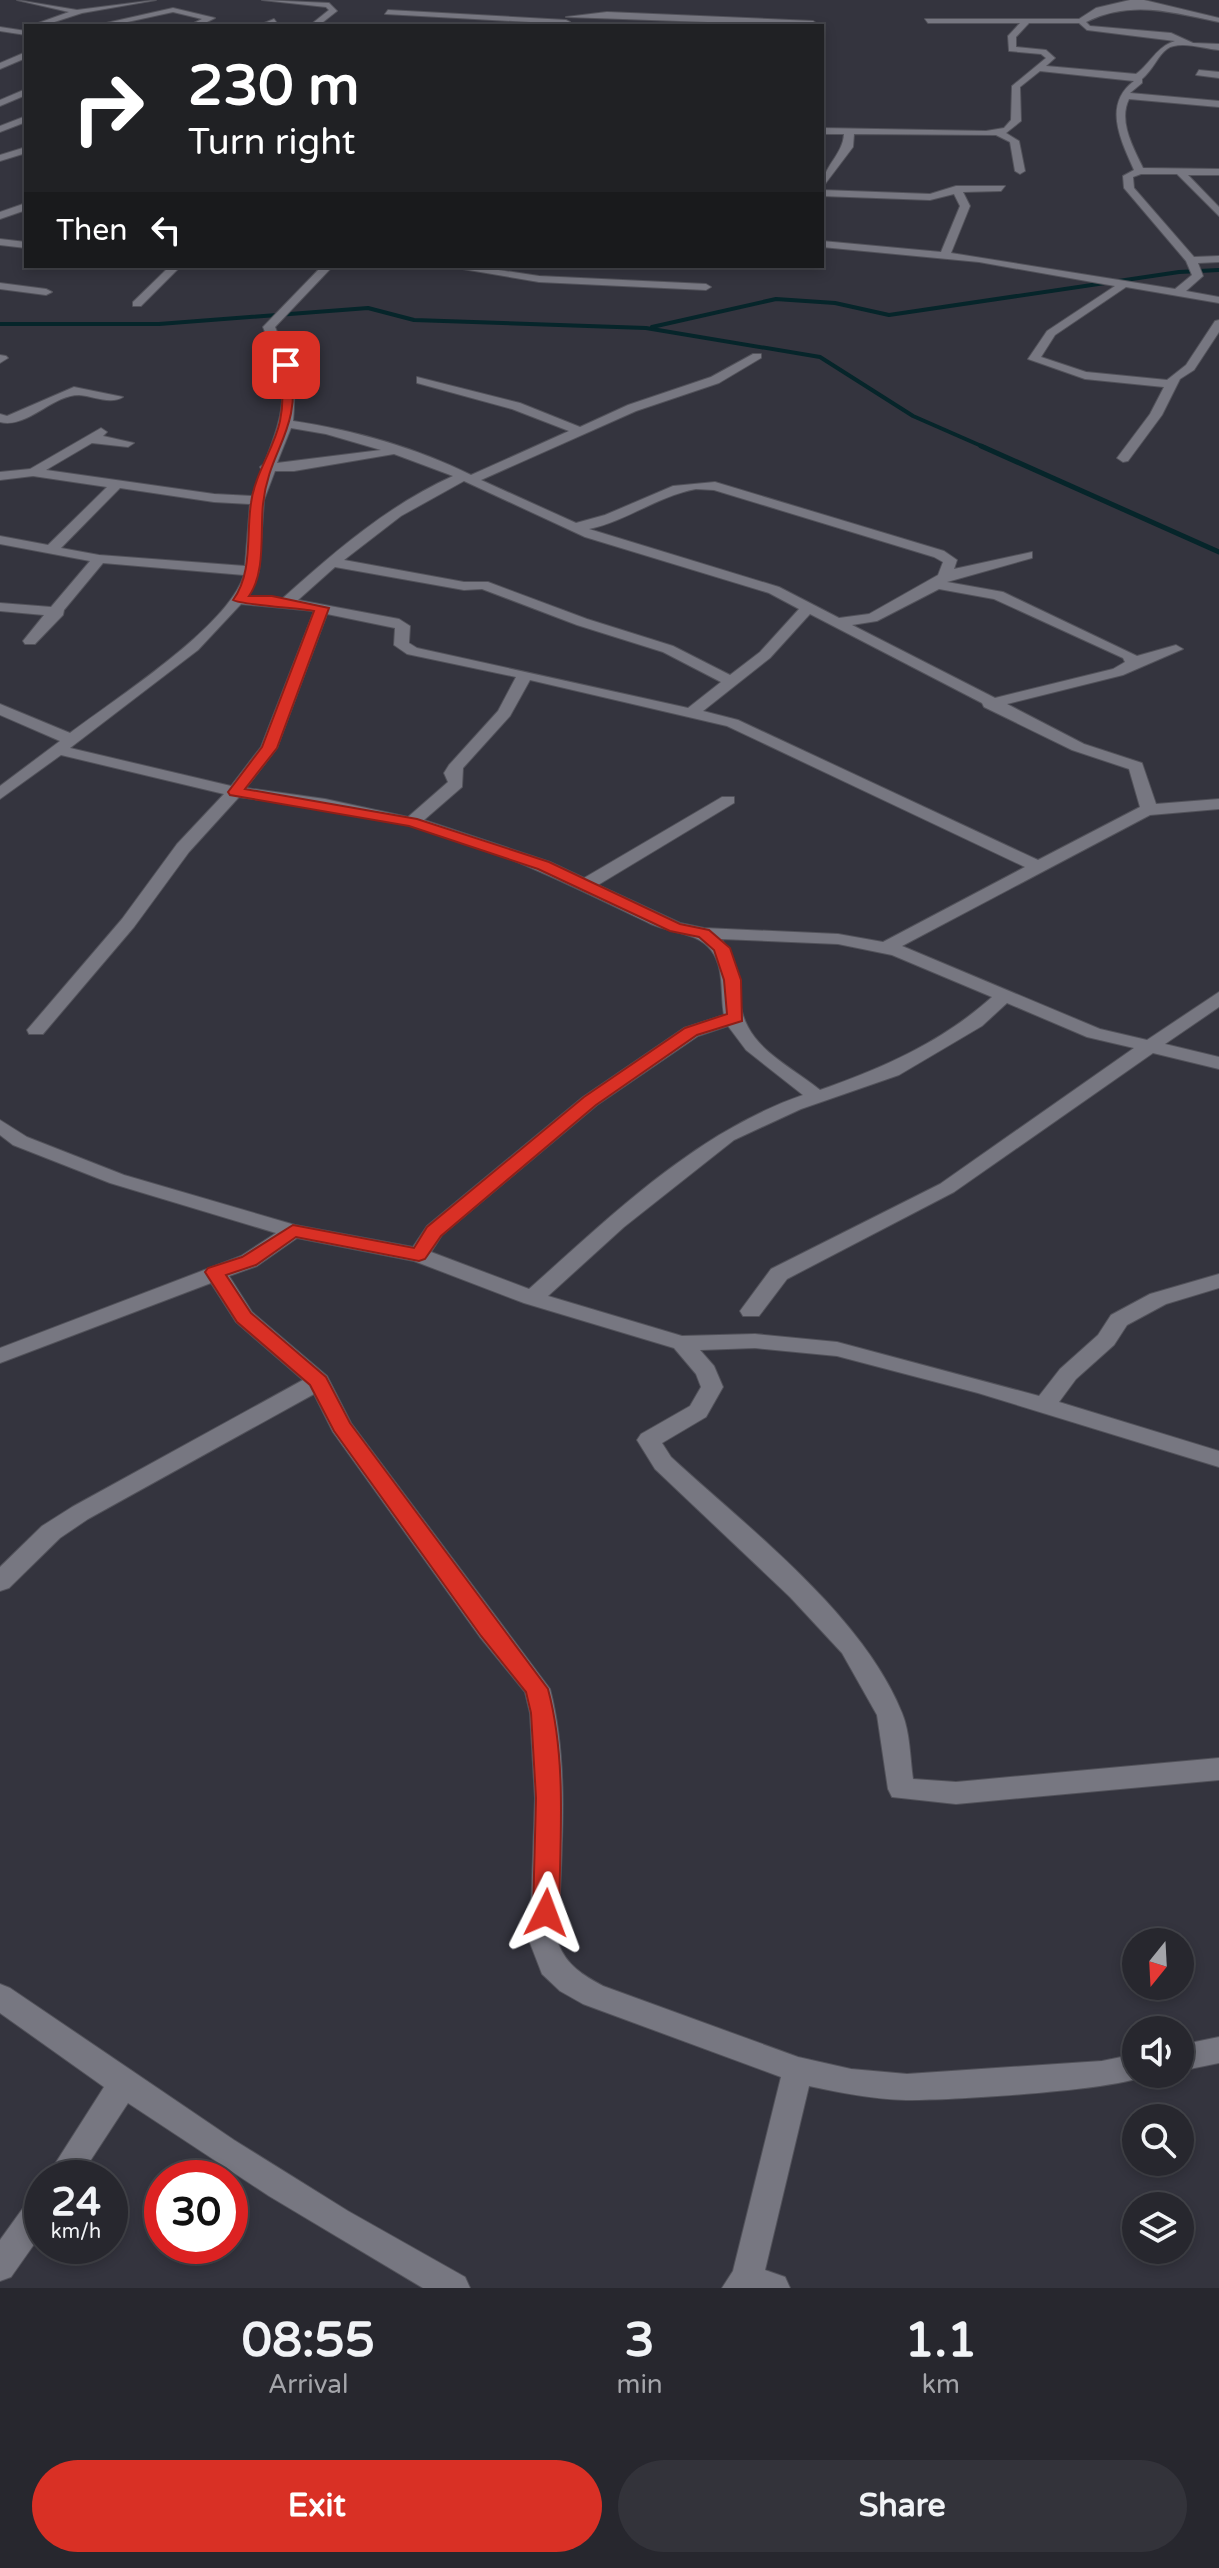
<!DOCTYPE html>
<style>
body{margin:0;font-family:"Varela Round",sans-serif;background:#33333a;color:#f1f3f6;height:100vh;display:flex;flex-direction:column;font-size:30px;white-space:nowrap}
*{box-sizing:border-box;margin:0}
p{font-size:26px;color:#a4a5aa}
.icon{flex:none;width:44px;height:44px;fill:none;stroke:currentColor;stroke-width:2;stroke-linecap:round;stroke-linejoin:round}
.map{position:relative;height:2288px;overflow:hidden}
.details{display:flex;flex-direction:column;background:#27272e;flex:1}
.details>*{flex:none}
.guide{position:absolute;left:24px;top:24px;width:800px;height:244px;border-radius:0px;box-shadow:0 4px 12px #0003,0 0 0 2px #43444a;background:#202124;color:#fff;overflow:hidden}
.needle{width:52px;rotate:198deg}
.buttons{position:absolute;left:1122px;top:1928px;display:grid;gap:16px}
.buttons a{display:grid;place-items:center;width:72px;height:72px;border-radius:50%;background:#27272e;box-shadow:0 4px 12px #0003,0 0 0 2px #43444a;font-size:40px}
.speed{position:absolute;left:24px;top:2160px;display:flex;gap:16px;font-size:40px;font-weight:700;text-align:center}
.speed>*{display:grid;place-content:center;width:104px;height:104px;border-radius:50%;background:#27272e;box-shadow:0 4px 12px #0003,0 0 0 2px #43444a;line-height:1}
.speed small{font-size:20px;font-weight:400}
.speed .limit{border:12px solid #d22;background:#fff;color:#111}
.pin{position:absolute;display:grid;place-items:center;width:68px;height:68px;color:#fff;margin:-34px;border-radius:16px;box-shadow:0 4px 12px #0006}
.me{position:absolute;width:88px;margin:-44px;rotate:3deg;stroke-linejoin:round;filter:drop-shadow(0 0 6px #0008)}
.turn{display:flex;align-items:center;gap:28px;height:168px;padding:0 32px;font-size:36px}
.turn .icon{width:104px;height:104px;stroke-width:2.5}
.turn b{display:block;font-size:56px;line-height:68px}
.then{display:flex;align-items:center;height:76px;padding:0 32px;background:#0003;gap:16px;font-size:30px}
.eta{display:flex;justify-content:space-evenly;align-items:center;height:136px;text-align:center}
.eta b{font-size:48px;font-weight:700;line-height:56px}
.action{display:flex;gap:16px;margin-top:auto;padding:16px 32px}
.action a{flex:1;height:92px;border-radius:48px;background:#d93025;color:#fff;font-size:32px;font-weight:700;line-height:92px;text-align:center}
.action a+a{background:#33333a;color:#f1f3f6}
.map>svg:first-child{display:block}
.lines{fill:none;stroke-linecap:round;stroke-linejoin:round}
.stream-far1{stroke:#06252a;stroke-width:4}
.stream{stroke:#06252a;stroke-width:5}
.minor-casing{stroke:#52525a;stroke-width:2}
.minor{fill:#777781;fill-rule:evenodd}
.route{fill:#d93025;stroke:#8d1f18;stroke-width:2}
</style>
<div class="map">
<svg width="1219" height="2288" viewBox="0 0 1219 2288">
<rect width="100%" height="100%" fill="#34343e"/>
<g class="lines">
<g class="stream-far1">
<polyline points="0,324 159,324 368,308 414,320 646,328 820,357 913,416 986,448"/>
<polyline points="652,327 776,299 835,303 889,315 1179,272 1219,270"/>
</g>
<polyline class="stream" points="981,446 1219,552"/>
<defs>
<g id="minor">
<polygon points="17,0 77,10 156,0 82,13 42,26 30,26 69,12"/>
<polygon points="262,0 329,3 337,11 318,26 309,26 329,10 326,7"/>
<path d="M 1130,0 L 1144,0 L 1219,18 L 1219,22 C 1170,12 1132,0 1086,22 L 1090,26 L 1171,33 L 1193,43 L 1219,44 L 1219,50 C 1205,49 1179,40 1167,49 C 1158,55 1153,70 1142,79 L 1142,83 L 1130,93 L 1219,101 L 1219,107 L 1129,99 C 1118,121 1133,147 1143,168 L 1219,169 L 1219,175 L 1188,175 L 1219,207 L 1219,216 L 1177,174 L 1141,174 L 1133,177 L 1134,188 L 1194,257 L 1219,256 L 1219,262 L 1198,263 L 1203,276 L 1186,291 L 1219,297 L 1219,303 L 1126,287 L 1055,335 L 1041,357 L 1086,372 L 1167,380 L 1186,365 L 1215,321 L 1219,320 L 1219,332 L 1194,370 L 1180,379 L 1162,415 L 1128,461 L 1123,462 L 1117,458 L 1150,414 L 1164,387 L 1085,379 L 1028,359 L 1047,331 L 1115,286 L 979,262 L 822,247 L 822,241 L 941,252 L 960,206 L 954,194 L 930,200 L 822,196 L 822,190 L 930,194 L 956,186 L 1005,186 L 1001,191 L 963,192 L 970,206 L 951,253 L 1175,289 L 1192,275 L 1186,261 L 1124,188 L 1123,176 L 1134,170 C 1120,139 1103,104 1134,81 L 1040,71 L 1020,87 L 1021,121 L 1006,133 L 1019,141 L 1025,171 L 1020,174 L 1015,171 L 1010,142 L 996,135 L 854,134 L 853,147 L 822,188 C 822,167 843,155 844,134 L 822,134 L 822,128 L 986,131 L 1004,128 L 1011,120 L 1012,86 L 1046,58 L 1041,54 L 1009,51 L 1008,36 L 1020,23 L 928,23 L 925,19 L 1079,19 L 1096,8 ZM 1029,23 L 1079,23 L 1087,30 L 1175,41 C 1156,47 1151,63 1136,74 L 1046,66 L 1055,58 L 1046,50 L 1016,47 L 1016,37 Z"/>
<polygon points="173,8 215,18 199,26 188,26 202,19 173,12 109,26 93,26"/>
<polygon points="388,10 566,20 570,22 566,24 385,14"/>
<polygon points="607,12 813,21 820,26 566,17"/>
<polygon points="274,19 277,23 261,26 262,24"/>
<polygon points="0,27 26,31 26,35 0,31"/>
<polygon points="26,52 26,58 0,69 0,63"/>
<polygon points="1199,70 1219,72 1219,78 1196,75"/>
<polygon points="26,89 26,95 0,106 0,100"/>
<polygon points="26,116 26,122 0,132 0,126"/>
<polygon points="26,147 26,153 0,161 0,155"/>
<polygon points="26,203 26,210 0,219 0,212"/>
<polygon points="0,239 26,242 26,248 0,245"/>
<polygon points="170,266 181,266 141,306 133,306 133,302"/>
<path d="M 322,266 L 333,266 L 275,327 C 291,364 297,381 293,421 C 353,430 417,448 471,475 L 569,431 L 512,409 L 417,383 L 417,377 L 520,403 L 580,427 L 628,405 L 711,377 L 753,354 L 761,354 L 761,358 L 719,383 L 636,411 L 481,480 L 576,523 L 605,515 L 673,486 L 715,482 L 944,551 L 957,560 L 954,569 L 1032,552 L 1032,558 L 947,582 L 1003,592 L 1137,656 L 1176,645 L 1183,649 L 1123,675 L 1007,704 L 1084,744 L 1142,763 L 1156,804 L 1219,799 L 1219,809 L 1150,815 L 902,946 L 1100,1029 L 1147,1040 L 1219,992 L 1219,1007 L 1165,1044 L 1219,1057 L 1219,1069 L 1153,1053 L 954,1192 L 787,1279 L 759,1316 L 743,1316 L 740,1311 L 771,1269 L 940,1184 L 1134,1048 L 1087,1037 L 1007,1003 L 982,1026 L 899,1075 L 801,1109 L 734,1140 L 624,1227 L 548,1296 L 682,1336 L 755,1334 L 837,1342 L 1039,1396 L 1060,1369 L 1098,1335 L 1111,1315 L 1150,1294 L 1219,1274 L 1219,1288 L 1166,1304 L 1127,1325 L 1114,1345 L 1076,1379 L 1059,1402 L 1219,1451 L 1219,1467 L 978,1393 L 837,1356 L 755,1348 L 700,1350 L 714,1366 L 723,1387 L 706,1417 L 662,1443 L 671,1457 C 748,1528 863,1615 902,1713 C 910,1732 910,1758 913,1779 L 956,1782 L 1219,1758 L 1219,1780 L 956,1804 L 892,1797 L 888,1789 L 877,1715 L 842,1653 L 790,1597 L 655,1469 L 637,1440 L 641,1434 L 690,1406 L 701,1387 L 696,1374 L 674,1348 L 524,1303 L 414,1261 L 297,1238 L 257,1266 L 229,1276 L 252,1312 L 327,1376 L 351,1423 L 550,1689 C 571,1770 560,1860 558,1943 C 567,1966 583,1975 603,1986 L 798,2057 L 851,2069 L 907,2074 L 1102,2061 L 1136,2054 L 1136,2074 L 1148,2074 C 1128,2090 941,2101 906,2100 C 873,2099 841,2093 809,2086 L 765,2270 L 785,2277 L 790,2288 L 722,2288 L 733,2271 L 781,2077 L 583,2004 L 560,1991 L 542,1974 L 530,1943 L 535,1798 L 530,1713 L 525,1692 L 480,1637 L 333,1432 L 314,1394 L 88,1519 L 60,1538 L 9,1588 L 0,1591 L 0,1567 L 42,1526 L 72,1507 L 303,1380 L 236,1322 L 211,1283 L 0,1363 L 0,1348 L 241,1256 L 276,1233 L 110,1183 L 13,1145 L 0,1135 L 0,1120 L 27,1137 L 124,1175 L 295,1225 L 413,1247 L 427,1226 L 583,1097 L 684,1028 L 724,1015 C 720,994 725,968 711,950 C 697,932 671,933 651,924 C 581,890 512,856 438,833 C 374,814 305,806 239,797 L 189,852 L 134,927 L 43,1034 L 29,1034 L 27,1030 L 122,919 L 177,844 L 224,794 L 61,755 L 0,799 L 0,786 L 60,741 L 0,715 L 0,704 L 70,733 C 115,699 228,627 244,575 L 103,563 L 64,610 L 63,615 L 35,644 L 25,644 L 23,641 L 44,615 L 0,611 L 0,603 L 51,607 L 90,561 L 0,544 L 0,536 L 48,545 L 107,487 L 33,476 L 0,480 L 0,472 L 30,469 L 101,428 L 107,432 L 103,436 L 134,443 L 128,447 L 92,443 L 46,470 L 214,494 L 252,496 L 262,470 L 260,467 L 264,464 C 288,404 289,386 263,327 ZM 291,428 L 326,434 L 381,450 L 277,463 ZM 394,454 L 453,476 C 390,504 334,552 283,598 L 249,596 L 259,571 L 264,500 L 275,471 L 294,471 ZM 464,481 L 585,537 L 769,593 L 799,609 L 760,652 L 730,675 L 673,646 L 587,619 L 488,582 L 464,582 L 344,560 L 401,516 ZM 120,488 L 214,502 L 250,504 L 245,566 L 99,555 L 61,548 ZM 696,489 L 714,490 L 934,557 L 943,562 L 938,575 L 869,614 L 839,618 L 779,587 L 589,529 C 627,521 658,496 696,489 ZM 335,567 L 464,590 L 482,589 L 577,625 L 663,652 L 721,682 L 688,708 L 417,648 L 409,643 L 410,626 L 399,619 L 298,600 ZM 939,589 L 994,599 L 1123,658 L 1125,662 L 1113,669 L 995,698 L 852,625 L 877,621 ZM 241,604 L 314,611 L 261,747 L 231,786 L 70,748 L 198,650 ZM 327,614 L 395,628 L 394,645 L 407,654 L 516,677 L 498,711 L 449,765 L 444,773 L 448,782 L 408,817 L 325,799 L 246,788 L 277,748 ZM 810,614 L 982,703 L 984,707 L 1072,750 L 1129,769 L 1140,807 L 1038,860 L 738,720 L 703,711 L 770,658 ZM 530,680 L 727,726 L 1025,867 L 883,942 L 838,934 L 704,928 L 680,923 L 598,885 L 734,803 L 734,797 L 722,797 L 584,878 L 550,862 L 424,820 L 462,787 L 463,768 L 510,716 ZM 721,939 L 838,944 L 892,955 L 992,997 C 942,1042 883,1068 820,1090 C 797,1071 762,1054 748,1027 C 732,998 746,968 721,939 ZM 728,1026 L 746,1050 L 803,1095 C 696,1132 612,1215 529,1289 L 431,1252 L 442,1235 L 597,1105 L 698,1036 Z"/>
<polygon points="445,266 472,266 539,276 706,284 711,287 706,290 539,282"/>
<polygon points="0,283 46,289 52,292 46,295 0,289"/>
<polygon points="0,355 6,356 8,358 0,363"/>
<path d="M 74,387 L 123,397 C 111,405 93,396 79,395 C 52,395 27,429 0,422 L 0,414 L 7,416 Z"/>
<polygon points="0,1984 10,1988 234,2140 348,2211 465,2277 470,2288 423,2288 269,2196 128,2103 79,2178 46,2178 104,2087 0,2013"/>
<polygon points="1219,2037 1219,2063 1180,2071 1180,2045"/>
<polygon points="42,2192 42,2233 11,2277 0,2281 0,2240 31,2197"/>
</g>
</defs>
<use href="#minor" class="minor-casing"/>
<use href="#minor" class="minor"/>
</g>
<path class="route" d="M 286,362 L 291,365 C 302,431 269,448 263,504 C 260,532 266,572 249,596 L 272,596 L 329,608 L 277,748 L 245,789 L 417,819 L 549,862 L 680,924 L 709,930 L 730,948 L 741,980 L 742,1021 L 697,1035 L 596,1105 L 441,1236 L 425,1259 L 419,1261 L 296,1237 L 256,1265 L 226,1275 L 251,1313 L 326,1377 L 350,1423 L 548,1689 C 567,1760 560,1839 559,1913 L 555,1921 L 546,1924 L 537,1921 L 533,1913 L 536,1798 L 531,1713 L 526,1692 L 481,1636 L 334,1431 L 310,1385 L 237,1322 L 205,1272 L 208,1268 L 242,1257 L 293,1225 L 414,1248 L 427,1227 L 584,1097 L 685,1028 L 727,1014 L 724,980 L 714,950 L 699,937 L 670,931 L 538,869 L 409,826 L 230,795 L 228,792 L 262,747 L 314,611 C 298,608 241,605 233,600 C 253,573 246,535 251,503 C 255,473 274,449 280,421 C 284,402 283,384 280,365 Z"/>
</svg>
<div class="buttons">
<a><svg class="needle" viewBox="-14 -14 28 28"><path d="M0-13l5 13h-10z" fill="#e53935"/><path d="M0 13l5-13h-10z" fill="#a4a5aa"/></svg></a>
<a><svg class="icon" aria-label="sound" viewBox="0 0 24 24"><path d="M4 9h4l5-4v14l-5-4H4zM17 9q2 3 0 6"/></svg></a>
<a><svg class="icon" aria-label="search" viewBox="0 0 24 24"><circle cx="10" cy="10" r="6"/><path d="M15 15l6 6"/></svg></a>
<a><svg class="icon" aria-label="layers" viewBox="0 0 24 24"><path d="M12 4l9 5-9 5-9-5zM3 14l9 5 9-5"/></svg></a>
</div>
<div class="speed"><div>24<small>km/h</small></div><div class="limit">30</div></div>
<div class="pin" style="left:286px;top:365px;background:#d93025"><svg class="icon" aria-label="arrive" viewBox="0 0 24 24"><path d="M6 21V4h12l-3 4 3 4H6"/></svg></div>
<svg class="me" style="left:546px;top:1913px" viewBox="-20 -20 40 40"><path d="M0-17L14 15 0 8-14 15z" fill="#d93025" stroke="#fff" stroke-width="4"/></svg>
<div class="guide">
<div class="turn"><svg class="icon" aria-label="right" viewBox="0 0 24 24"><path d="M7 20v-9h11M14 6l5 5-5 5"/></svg><div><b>230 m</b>Turn right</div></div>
<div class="then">Then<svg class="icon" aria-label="left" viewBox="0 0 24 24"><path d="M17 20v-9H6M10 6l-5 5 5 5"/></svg></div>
</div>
</div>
<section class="details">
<div class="eta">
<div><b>08:55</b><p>Arrival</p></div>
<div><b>3</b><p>min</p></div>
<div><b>1.1</b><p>km</p></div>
</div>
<div class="action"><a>Exit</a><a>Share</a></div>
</section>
